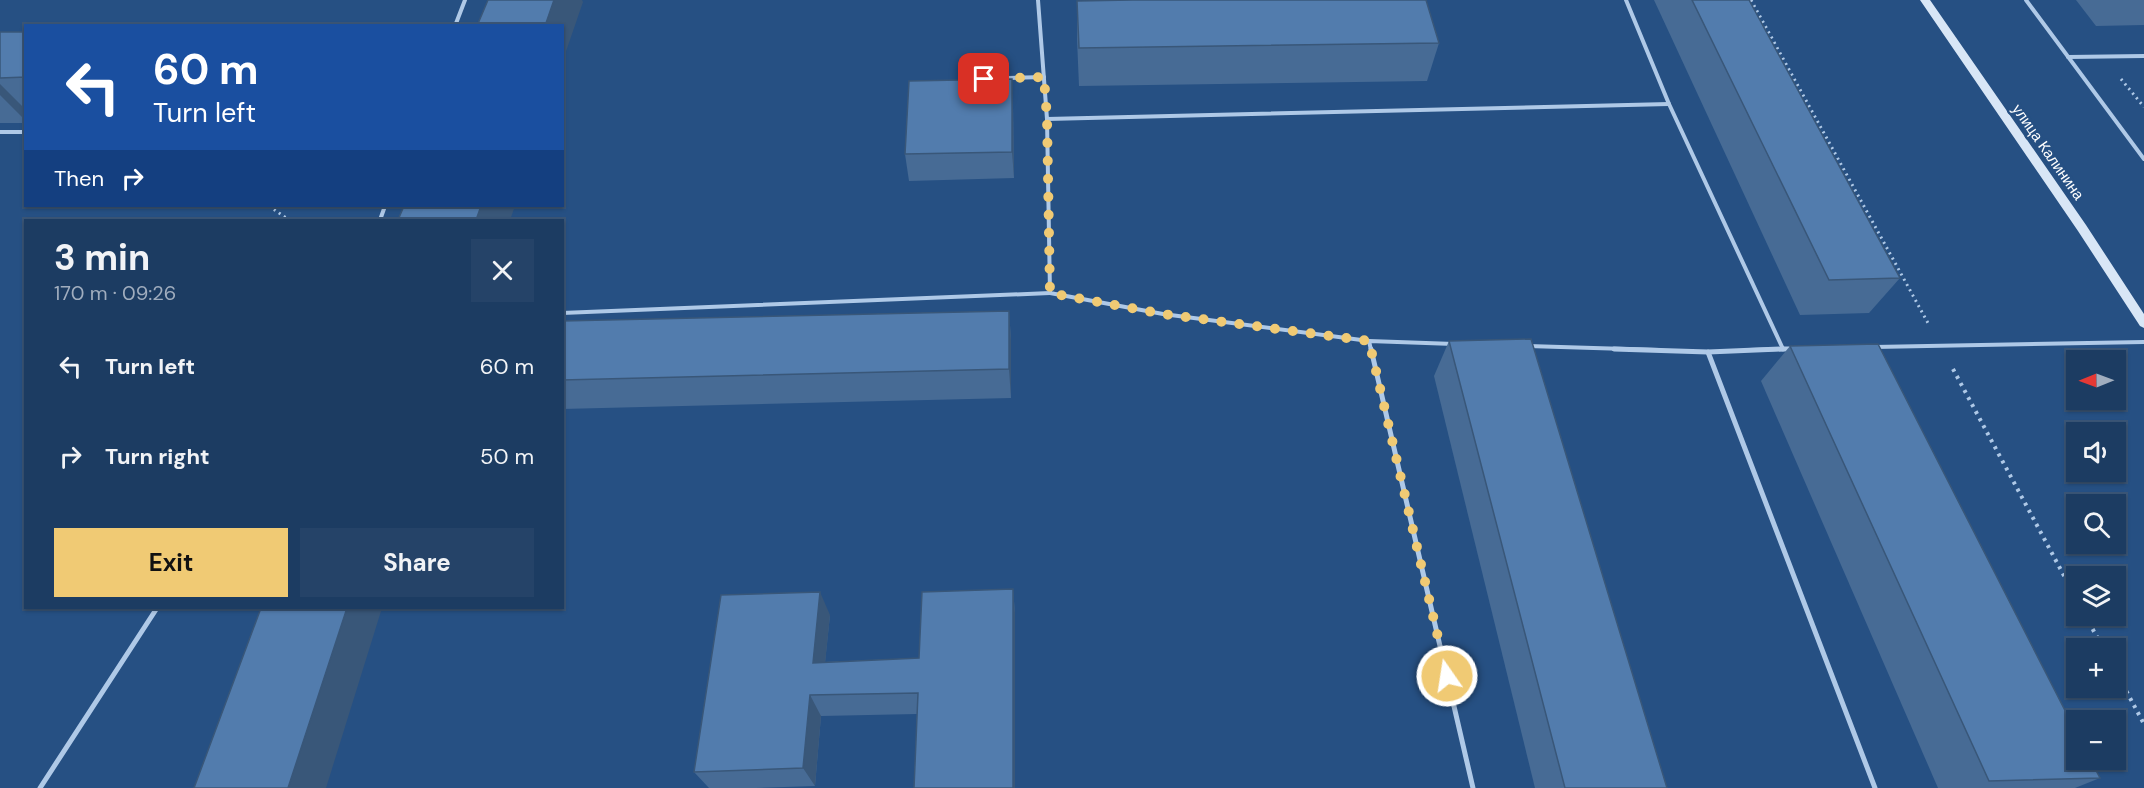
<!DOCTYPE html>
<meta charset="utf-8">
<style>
body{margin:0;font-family:"DM Sans",sans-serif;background:#254368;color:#f1f3f6;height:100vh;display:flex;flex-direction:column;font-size:22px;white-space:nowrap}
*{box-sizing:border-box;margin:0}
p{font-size:20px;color:#a0adbe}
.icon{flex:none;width:33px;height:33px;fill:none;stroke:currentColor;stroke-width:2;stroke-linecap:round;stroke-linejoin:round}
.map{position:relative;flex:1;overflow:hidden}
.details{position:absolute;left:24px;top:219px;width:540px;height:390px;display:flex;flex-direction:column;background:#1c3c62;border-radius:0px;box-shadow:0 2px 4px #0004,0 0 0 2px #3a5677}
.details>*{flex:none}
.guide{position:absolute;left:24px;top:24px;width:540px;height:183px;border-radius:0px;box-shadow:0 2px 4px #0004,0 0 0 2px #3a5677;background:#1a4fa0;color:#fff;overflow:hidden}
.needle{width:39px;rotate:269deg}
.fabs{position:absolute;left:2066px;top:350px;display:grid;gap:12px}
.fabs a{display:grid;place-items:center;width:60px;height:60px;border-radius:0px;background:#1c3c62;box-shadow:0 2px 4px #0004,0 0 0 2px #3a5677;font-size:30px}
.pin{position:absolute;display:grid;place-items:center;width:51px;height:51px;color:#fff;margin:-26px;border-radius:12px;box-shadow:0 3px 9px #0006}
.me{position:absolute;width:66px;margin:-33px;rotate:347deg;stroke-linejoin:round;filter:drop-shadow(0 0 4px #0008)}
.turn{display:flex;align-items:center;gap:21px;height:126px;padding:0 30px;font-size:27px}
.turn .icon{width:78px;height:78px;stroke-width:2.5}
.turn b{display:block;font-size:42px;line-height:51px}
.then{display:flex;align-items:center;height:57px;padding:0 30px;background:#0003;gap:12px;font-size:22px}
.round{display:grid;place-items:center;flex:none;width:63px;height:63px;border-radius:0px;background:#254368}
.overview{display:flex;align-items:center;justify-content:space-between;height:102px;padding:0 30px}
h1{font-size:36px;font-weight:700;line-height:45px}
.cta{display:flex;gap:12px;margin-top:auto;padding:12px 30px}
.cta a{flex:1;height:69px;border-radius:0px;background:#f0ca74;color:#111;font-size:24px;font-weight:700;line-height:69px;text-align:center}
.cta a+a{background:#254368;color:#f1f3f6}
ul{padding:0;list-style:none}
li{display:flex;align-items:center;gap:18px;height:90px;padding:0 30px}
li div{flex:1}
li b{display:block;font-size:22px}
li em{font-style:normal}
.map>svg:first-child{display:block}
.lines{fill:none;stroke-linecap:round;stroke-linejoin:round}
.path-far1{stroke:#afc9e7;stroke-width:3;stroke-dasharray:2 4;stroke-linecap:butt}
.path{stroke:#afc9e7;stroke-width:4;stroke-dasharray:3 5;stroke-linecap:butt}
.lane-far1{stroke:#afc9e7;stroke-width:4}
.lane{stroke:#afc9e7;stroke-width:5}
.secondary{fill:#d8e6f6;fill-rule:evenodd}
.wall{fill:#476b95}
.shaded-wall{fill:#395779}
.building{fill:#527cad;stroke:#395779;stroke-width:1.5}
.route{stroke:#f0ca74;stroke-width:10;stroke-dasharray:0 18}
.labels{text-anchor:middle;stroke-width:5;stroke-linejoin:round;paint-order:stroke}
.street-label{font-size:15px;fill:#fff;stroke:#265083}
</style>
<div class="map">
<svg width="2144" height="788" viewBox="0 0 2144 788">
<rect width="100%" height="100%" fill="#265083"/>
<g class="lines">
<g class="path-far1">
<polyline points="1751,0 1928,323"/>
<polyline points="2121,79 2144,107"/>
<polyline points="269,206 289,220"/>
</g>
<g class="path">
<polyline points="1953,369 2076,598"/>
<polyline points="2085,615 2103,648"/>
<polyline points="2115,670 2144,724"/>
</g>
<g class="lane-far1">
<polyline points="1038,0 1047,119 1669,104"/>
<polyline points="1626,0 1669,104 1783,349 1794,349"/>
<polyline points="2026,0 2144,159"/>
<polyline points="455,26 465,0"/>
<polyline points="2068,57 2144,56"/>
<polyline points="964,79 1044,77"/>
<polyline points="1047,119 1050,293 1163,314 1369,341"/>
<polyline points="0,132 26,132"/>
<polyline points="380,220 385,206"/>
<polyline points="562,313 1050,293"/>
<polyline points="1528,346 1659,350"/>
<polyline points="1874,347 2144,342"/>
<polyline points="1371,350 1369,341 1454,344"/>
<polyline points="1749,350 1783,349"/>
</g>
<g class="lane">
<polyline points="1371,349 1473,788"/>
<polyline points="1614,349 1708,352 1783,349"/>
<polyline points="1783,349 1794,349"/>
<polyline points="1708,352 1875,788"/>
<polyline points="40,788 157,608"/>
</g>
<polygon class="secondary" points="1920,0 1930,0 2086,225 2144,314 2144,328 2140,326 2078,231"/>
</g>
<g class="wall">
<polygon points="1654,0 1749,0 1900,278 1869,313 1800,315"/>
<polygon points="2076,0 2144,0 2144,25 2096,26"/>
<polygon points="1077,1 1439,43 1427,81 1079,86 1077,39"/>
<rect x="0" y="32" width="26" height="91"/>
<polygon points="1013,106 1014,178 909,181 905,154"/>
<polygon points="1009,311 1011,340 1011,398 562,409 562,321"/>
<polygon points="1449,341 1667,788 1535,788 1434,376"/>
<polygon points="1790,346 2100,778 2075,788 1938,788 1761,381"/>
<polygon points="1013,589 1015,613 1015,788 914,788 917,714 821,716 815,786 756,788 709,788 694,772 830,615 825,662 919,658"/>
</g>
<g class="shaded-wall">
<polygon points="554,0 582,0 583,2 562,63 562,26 545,26"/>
<polygon points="1012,79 1013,106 1014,178 1012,152"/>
<polygon points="0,84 26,110 26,121 0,95"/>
<polygon points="481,206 515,206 510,220 476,220"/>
<polygon points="1009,311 1011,340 1011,398 1009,369"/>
<polygon points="1013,589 1015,613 1015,788 1013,788"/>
<polygon points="820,592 830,615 823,684 813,663"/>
<polygon points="347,608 382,608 326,788 288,788"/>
<polygon points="810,695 821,716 815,786 803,768"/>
</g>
<g class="building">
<polygon points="488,0 554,0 545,26 477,26"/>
<polygon points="1132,0 1426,0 1439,43 1079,48 1077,1"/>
<polygon points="1692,0 1749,0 1900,278 1829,280"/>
<polygon points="102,23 113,26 100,26"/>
<polygon points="339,23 338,26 259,26"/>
<polygon points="0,32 26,32 26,77 0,78"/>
<polygon points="1012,79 1012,152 905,154 909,81"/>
<polygon points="404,206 481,206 476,220 398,220"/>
<polygon points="1009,311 1009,369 562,380 562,321"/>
<polygon points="1531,339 1667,788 1565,788 1449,341"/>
<polygon points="1878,344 2076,732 2076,759 2090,759 2100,778 1989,781 1790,346"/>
<polygon points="1013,589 1013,788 914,788 918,693 810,695 803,768 694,772 721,595 820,592 813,663 919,658 922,592"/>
<polygon points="261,608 347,608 288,788 194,788"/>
</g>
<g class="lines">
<polyline class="route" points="984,79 1044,77 1047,118 1050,293 1163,314 1369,341 1447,676"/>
</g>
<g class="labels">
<g class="street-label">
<text transform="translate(2048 152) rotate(55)" y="5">улица Калинина</text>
</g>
</g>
</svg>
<div class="fabs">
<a><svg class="needle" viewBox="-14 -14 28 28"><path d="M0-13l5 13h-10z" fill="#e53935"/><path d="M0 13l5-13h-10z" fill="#a0adbe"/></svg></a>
<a><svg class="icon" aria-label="sound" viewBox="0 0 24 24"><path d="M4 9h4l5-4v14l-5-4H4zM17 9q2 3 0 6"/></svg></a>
<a><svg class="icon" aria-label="search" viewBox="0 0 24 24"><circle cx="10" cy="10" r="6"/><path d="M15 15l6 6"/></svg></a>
<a><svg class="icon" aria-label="layers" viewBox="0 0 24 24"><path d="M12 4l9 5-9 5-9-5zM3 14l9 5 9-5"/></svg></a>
<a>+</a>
<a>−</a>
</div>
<div class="pin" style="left:984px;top:79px;background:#d93025"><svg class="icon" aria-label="arrive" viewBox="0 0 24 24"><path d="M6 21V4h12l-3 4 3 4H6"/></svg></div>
<svg class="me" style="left:1447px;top:676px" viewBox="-20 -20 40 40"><circle r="17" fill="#f0ca74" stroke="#fff" stroke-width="3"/><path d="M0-11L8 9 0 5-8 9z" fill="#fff"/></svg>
<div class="guide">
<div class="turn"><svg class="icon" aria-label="left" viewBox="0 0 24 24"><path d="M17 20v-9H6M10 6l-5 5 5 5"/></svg><div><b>60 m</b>Turn left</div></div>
<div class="then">Then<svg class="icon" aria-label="right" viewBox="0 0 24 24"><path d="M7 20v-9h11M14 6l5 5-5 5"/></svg></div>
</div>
<section class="details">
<div class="overview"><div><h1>3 min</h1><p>170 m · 09:26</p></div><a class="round"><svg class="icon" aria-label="close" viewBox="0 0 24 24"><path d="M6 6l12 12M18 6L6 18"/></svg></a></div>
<ul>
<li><svg class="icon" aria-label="left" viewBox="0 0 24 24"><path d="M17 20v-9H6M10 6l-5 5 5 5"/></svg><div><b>Turn left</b></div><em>60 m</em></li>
<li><svg class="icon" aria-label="right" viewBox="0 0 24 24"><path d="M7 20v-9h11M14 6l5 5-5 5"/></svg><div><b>Turn right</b></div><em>50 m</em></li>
</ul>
<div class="cta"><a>Exit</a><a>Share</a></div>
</section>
</div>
